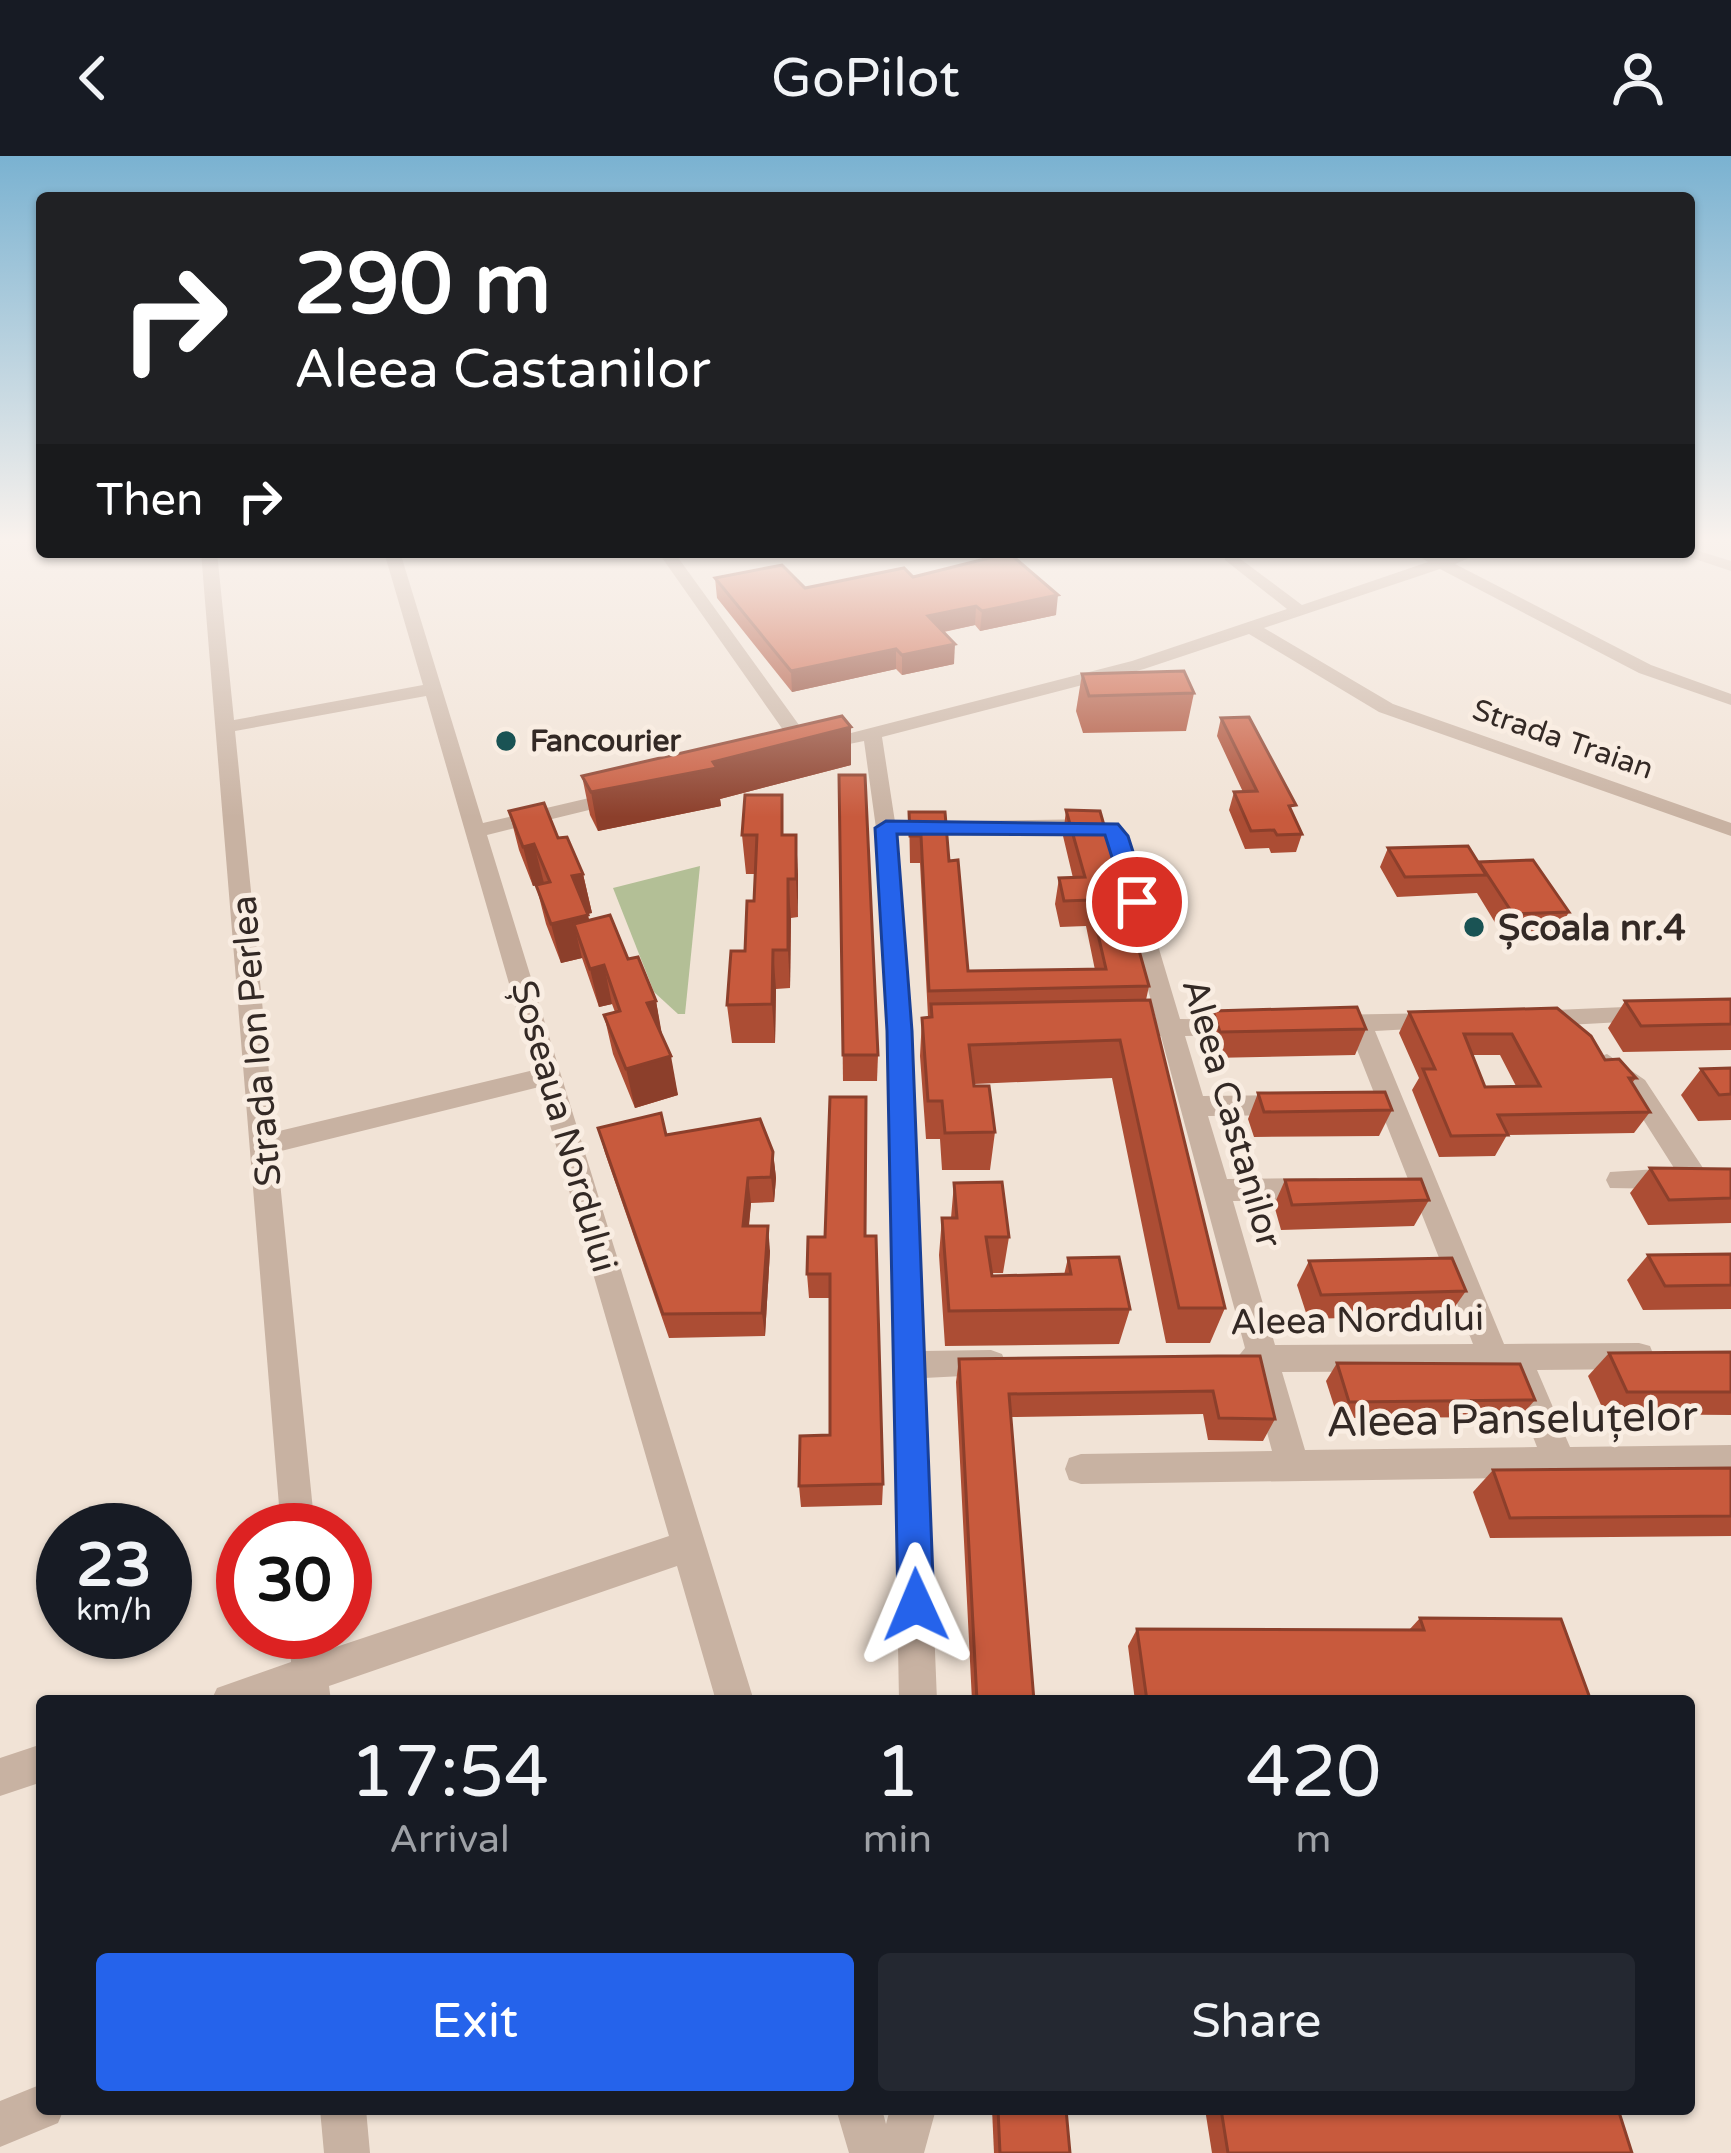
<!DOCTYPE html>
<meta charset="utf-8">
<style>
body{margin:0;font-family:"Varela Round",sans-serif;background:#242831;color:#f1f3f6;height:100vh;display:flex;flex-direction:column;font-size:45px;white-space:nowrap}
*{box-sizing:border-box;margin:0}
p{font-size:39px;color:#9ea1a6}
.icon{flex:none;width:66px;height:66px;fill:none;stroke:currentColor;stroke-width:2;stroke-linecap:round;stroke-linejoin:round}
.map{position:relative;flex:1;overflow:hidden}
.details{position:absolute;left:36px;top:1539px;width:1659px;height:420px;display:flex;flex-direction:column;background:#171b24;border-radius:12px;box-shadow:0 3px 9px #0004}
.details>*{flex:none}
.top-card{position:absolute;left:36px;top:36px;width:1659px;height:366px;border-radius:12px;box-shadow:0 3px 9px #0004;background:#202124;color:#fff;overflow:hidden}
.speed{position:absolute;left:36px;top:1347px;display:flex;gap:24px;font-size:60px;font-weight:700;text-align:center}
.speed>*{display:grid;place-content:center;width:156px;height:156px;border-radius:50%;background:#171b24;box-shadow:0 3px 9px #0004;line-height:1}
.speed small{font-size:30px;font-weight:400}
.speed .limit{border:18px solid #d22;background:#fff;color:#111}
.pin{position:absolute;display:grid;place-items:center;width:102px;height:102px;color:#fff;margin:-51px;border:6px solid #fff;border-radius:50%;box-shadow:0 3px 12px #0007}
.me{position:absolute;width:132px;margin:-66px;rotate:359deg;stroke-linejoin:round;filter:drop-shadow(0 0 9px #0008)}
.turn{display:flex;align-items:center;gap:42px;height:252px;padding:0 60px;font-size:54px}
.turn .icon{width:156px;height:156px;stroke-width:2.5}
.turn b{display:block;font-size:84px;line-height:102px}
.then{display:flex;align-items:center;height:114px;padding:0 60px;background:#0003;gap:24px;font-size:45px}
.eta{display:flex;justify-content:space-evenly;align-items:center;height:204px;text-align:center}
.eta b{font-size:72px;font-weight:600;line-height:84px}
.cta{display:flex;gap:24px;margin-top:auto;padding:24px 60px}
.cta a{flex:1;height:138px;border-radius:12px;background:#2563eb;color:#fff;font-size:48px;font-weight:600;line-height:138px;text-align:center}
.cta a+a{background:#242831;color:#f1f3f6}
header{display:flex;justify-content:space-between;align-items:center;height:156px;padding:0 60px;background:#171b24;font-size:54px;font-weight:600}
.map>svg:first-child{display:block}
.green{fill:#b3bf96}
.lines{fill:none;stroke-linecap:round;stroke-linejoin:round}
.minor{fill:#c8b2a2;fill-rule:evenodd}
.wall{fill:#ac4d34;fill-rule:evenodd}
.shaded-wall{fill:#8c3f2b}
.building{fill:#c85a3d;stroke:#8c3f2b;stroke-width:3;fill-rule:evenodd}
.route{fill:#2563eb;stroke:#184099;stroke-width:3}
.poi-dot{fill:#1a5354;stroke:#f9ede2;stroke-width:4.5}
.labels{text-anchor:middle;stroke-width:10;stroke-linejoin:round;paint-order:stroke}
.far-street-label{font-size:30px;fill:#332925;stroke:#f9ede2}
.far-poi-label{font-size:30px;font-weight:bold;fill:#332925;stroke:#f9ede2;text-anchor:start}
.poi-label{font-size:36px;font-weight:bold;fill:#332925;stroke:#f9ede2;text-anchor:start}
.street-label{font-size:36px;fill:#332925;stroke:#f9ede2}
.near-street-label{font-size:42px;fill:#332925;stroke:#f9ede2}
</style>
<header><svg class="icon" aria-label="back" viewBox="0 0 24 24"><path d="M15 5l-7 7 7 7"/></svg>GoPilot<svg class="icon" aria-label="person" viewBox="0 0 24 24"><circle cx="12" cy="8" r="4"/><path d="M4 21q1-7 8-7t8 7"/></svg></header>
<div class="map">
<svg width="1731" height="1997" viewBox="0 0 1731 1997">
<rect width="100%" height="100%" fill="#f1e3d6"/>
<polygon class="green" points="700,710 685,858 678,858 654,836 613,732"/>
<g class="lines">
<g class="minor">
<polygon points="1689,392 1731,405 1731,415 1683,399 1680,396 1689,396"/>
<path d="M 201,396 L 217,396 L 234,564 L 423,529 L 384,396 L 400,396 L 483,667 L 619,635 L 629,641 L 626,645 L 487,679 L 754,1545 L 716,1545 L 677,1410 L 329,1530 L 331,1545 L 211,1545 L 217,1532 L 291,1506 L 289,1476 L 325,1476 L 327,1494 L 669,1380 L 539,931 L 277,996 L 315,1374 L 281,1374 ZM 426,540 L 534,914 L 275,976 L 235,575 Z"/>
<path d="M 658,396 L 674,396 L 812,587 L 1132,505 L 1287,453 L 1225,404 L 1225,398 L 1231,396 L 1302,449 L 1428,406 L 1412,396 L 1432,396 L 1443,402 L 1483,396 L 1455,408 L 1651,509 L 1731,538 L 1731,549 L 1639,517 L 1440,413 L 1264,472 L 1393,548 L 1731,667 L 1731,680 L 1379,556 L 1249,478 L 1144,513 L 882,581 L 895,666 L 1098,663 L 1124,676 L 1180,863 L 1250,864 L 1253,870 L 1250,876 L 1241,879 L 1185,880 L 1203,940 L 1287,939 L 1300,949 L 1287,959 L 1208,960 L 1227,1023 L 1316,1022 L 1326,1025 L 1330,1033 L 1326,1041 L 1316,1044 L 1233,1045 L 1275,1189 L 1473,1188 L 1350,876 L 1327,877 L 1315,868 L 1327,859 L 1439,857 L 1448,859 L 1451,865 L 1448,871 L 1375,875 L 1504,1188 L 1639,1187 L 1650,1190 L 1654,1200 L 1650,1210 L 1639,1213 L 1537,1214 L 1570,1291 L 1731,1289 L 1731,1319 L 1081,1328 L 1069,1324 L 1065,1313 L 1069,1302 L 1081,1298 L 1272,1295 L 1251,1217 L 1240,1213 L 1236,1203 L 1245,1192 L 1161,880 L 1144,878 L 1141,872 L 1144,866 L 1156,863 L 1107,683 L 1094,675 L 897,678 L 911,875 L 923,1195 L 991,1194 L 1002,1198 L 1006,1208 L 1002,1218 L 924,1222 L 937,1545 L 899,1545 L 887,875 L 876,672 L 864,585 L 800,598 ZM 1282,1216 L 1507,1215 L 1537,1291 L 1305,1294 Z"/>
<polygon points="1649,850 1658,852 1661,858 1658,864 1531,871 1519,863 1531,855"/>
<polygon points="1607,898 1645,924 1703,1012 1731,1012 1731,1034 1610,1032 1606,1024 1610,1016 1674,1012 1627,938 1594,907 1598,901"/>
<polygon points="42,1588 42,1626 0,1640 0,1602"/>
<polygon points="42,1928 42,1953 64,1953 58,1967 0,1991 0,1945"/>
<polygon points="320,1953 366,1953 370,1997 324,1997"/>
<polygon points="836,1953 882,1953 886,1968 890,1953 936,1953 924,1997 849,1997"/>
</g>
</g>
<g class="wall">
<polygon points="913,421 1056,459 980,475 975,469 944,476 954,508 902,519 896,513 792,536 717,442 715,422 805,432"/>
<polygon points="1082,518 1194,537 1186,575 1083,577 1076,555"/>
<polygon points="1221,562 1293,658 1302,678 1296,696 1271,697 1269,692 1245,693 1229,654 1234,636 1243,636 1217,580"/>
<polygon points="851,571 851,609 720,643 721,650 598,675 590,659 582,620"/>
<polygon points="839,619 878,899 877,925 843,925"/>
<polygon points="1066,654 1149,830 1146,844 1225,1152 1210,1187 1166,1187 1112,922 974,928 995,976 990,1014 942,1014 940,983 926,983 920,900 922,862 928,861 920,707 910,707 909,656 949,705 968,815 1095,814 1086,770 1060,771 1055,748 1059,722 1073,722 1063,680"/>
<polygon points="509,655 558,682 583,718 592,757 587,758 589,764 628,803 656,845 662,882 678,939 635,952 613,898 604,859 615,856 612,848 599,851 582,802 561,807 546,768 536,729 544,727 533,730 519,694"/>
<polygon points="742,679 796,679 798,761 791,762 790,832 776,833 775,887 732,887 727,849 745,795 754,745 755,718 746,718"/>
<polygon points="1388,692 1478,706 1569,756 1558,775 1502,778 1477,737 1397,741 1380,711"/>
<polygon points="1731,843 1731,894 1623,896 1608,872 1625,845"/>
<path d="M 1557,852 L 1605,904 L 1636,922 L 1632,927 L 1650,956 L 1634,977 L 1507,979 L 1495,1000 L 1439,1001 L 1412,934 L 1419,922 L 1399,877 L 1409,856 ZM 1472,899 L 1500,899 L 1516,930 L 1485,931 Z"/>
<polygon points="1213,855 1366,873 1355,899 1211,902 1205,881"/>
<polygon points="1731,912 1731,964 1698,965 1681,939 1701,913"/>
<polygon points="1258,937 1392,954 1379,980 1254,981 1248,963"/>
<polygon points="598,972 666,979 773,996 776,1022 774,1046 751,1047 749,1070 770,1095 765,1180 669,1182 605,997"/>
<polygon points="1650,1012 1731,1013 1731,1067 1648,1069 1630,1037"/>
<polygon points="1285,1024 1429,1044 1414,1070 1281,1074 1274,1049"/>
<polygon points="954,1027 1009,1081 1003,1117 991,1117 992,1120 1064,1119 1068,1102 1130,1153 1119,1188 945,1190 939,1099 942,1062 951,1062"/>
<polygon points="865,1080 883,1328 882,1349 801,1351 799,1330 830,1279 830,1142 809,1142 807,1118"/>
<polygon points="1731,1098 1731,1153 1643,1154 1627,1124 1648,1099"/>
<polygon points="1309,1105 1466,1135 1449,1159 1308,1163 1297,1129"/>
<polygon points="1731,1196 1731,1259 1605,1258 1588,1220 1609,1197"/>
<polygon points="1218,1200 1275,1263 1263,1285 1208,1284 1203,1258 1011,1261 1034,1545 972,1545 956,1226 959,1203"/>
<polygon points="1337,1207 1535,1244 1520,1261 1338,1262 1326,1225"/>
<polygon points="1731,1312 1731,1380 1490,1382 1473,1336 1493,1314"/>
<polygon points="1420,1462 1591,1545 1135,1545 1128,1490 1137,1473 1409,1474"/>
<polygon points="992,1953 1066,1953 1070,1997 994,1997"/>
<polygon points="1205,1953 1618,1953 1632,1997 1212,1997"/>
</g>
<g class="shaded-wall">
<polygon points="1058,439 1056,459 980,475 982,455"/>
<polygon points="976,450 975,469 927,479 928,460"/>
<polygon points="955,488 954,508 902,519 902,499"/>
<polygon points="896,493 896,513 792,536 791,515"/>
<polygon points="851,571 851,609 720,643 721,650 598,675 591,636"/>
<polygon points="796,679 798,718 798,761 796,723"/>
<polygon points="534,688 544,727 533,730 523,691"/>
<polygon points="583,718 592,757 581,759 572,720"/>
<polygon points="788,723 791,762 790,832 788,794"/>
<polygon points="588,759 597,798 574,768 582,802 561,807 551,768"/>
<polygon points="773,794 776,833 775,887 772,848"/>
<polygon points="604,809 612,848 599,851 590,813"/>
<polygon points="656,845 663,884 647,847"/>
<polygon points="671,900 678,939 635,952 626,913"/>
<polygon points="773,996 776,1022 774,1046 771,1021"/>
<polygon points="748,1022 751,1047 746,1095 743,1070"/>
<polygon points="768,1070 770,1095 765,1180 762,1157"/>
</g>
<g class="building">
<polygon points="1009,397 1058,439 982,455 976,450 928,460 955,488 902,499 896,493 791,515 715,422 782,409 805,432 904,412 913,421"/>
<polygon points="1184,515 1194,537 1089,540 1082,518"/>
<polygon points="842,560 851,571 713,606 717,612 591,636 582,620"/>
<polygon points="1249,561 1296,649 1289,650 1302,678 1277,679 1274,674 1251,675 1234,636 1257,635 1221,562"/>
<polygon points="839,619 865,619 878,899 843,899"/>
<polygon points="745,639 782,639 782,679 796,679 796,723 788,723 788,794 773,794 772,848 727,849 731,795 745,795 747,745 754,745 757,679 742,679"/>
<polygon points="544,647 558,682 567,681 583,718 572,720 588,759 551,768 536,729 550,726 534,688 523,691 509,655"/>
<polygon points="1066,654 1100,655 1149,830 929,835 921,680 910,680 909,656 945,656 949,705 958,704 968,815 1106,813 1090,744 1064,745 1059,722 1085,721"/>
<polygon points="1468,690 1486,719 1405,721 1388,692"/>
<polygon points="1533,704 1569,756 1513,758 1479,706"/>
<polygon points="610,759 628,803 638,801 656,845 647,847 671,900 626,913 604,859 620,855 604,809 590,813 574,768"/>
<polygon points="1731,843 1731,868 1641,870 1625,845"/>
<polygon points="1150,844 1225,1152 1179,1152 1120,884 969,889 974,930 989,930 995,976 945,977 942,945 928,945 922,862 932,861 931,848"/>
<polygon points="1357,851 1366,873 1220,876 1213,855"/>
<path d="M 1557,852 L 1591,880 L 1605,904 L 1619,903 L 1636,922 L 1629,922 L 1650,956 L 1498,959 L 1508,979 L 1451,980 L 1423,913 L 1435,913 L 1409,856 ZM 1464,878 L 1512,878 L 1540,930 L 1485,931 Z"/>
<polygon points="1731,912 1731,938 1719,939 1701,913"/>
<polygon points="1385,936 1392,954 1264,956 1258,937"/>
<polygon points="830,941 866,941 865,1080 876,1080 883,1328 799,1330 800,1280 830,1279 830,1118 807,1118 808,1081 825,1081"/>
<polygon points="661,957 666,979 760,963 773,996 771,1021 748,1022 743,1070 768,1070 762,1157 663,1158 598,972"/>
<polygon points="1650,1012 1731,1013 1731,1042 1669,1044"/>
<polygon points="1421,1023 1429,1044 1292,1049 1285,1024"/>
<polygon points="1002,1026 1009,1081 986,1081 992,1120 1071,1118 1068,1102 1119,1101 1130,1153 949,1155 942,1062 957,1062 954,1027"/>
<polygon points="1731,1098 1731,1129 1665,1130 1648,1099"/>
<polygon points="1452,1102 1466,1135 1321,1139 1309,1105"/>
<polygon points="1731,1196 1731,1236 1627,1236 1609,1197"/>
<polygon points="1218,1200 1260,1200 1275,1263 1219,1262 1213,1235 1009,1238 1034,1545 977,1545 959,1203"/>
<polygon points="1337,1207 1520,1208 1535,1244 1349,1246"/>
<polygon points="1731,1312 1731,1360 1510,1362 1493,1314"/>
<polygon points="1420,1462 1561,1463 1591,1545 1147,1545 1137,1473 1424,1474"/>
<polygon points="998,1953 1066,1953 1070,1997 1000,1997"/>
<polygon points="1221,1953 1618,1953 1632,1997 1228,1997"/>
</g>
<linearGradient id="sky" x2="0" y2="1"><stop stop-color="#7ab2d1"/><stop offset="0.58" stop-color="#f9f2ed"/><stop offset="1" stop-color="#f9f2ed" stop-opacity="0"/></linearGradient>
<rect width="1731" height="661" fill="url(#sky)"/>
<polygon class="route" points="886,665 1118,668 1128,680 1149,746 1137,753 1126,746 1105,679 897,678 912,875 934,1449 929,1462 916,1467 903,1462 898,1449 887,875 875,672"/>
<g class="poi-dot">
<circle cx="506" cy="585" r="12"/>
<circle cx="1474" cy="771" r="12"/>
</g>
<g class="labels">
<g class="far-street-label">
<text transform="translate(1563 583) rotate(19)" y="10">Strada Traian</text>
</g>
<g class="far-poi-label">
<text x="530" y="595">Fancourier</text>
</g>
<g class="poi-label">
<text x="1498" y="784">Școala nr.4</text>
</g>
<g class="street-label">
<text transform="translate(255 885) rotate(-95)" y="13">Strada Ion Perlea</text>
<text transform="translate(1233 957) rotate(74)" y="13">Aleea Castanilor</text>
<text transform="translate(565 970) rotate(74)" y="13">Șoseaua Nordului</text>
<text transform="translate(1357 1163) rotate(-1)" y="13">Aleea Nordului</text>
</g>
<g class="near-street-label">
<text transform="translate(1512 1262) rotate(-1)" y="15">Aleea Panseluțelor</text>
</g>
</g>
</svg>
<div class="speed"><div>23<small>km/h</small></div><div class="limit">30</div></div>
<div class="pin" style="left:1137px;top:746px;background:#d93025"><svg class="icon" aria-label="arrive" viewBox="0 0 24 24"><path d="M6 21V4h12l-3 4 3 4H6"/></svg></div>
<svg class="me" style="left:916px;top:1449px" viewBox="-20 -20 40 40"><path d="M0-17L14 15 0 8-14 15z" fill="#2563eb" stroke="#fff" stroke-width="4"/></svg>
<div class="top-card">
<div class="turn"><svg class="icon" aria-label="right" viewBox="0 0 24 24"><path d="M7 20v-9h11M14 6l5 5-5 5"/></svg><div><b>290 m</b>Aleea Castanilor</div></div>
<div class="then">Then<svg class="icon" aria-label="right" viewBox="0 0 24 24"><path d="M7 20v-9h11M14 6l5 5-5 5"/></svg></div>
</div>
<section class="details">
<div class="eta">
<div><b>17:54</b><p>Arrival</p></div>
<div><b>1</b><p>min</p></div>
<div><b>420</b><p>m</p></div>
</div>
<div class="cta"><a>Exit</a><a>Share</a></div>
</section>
</div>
